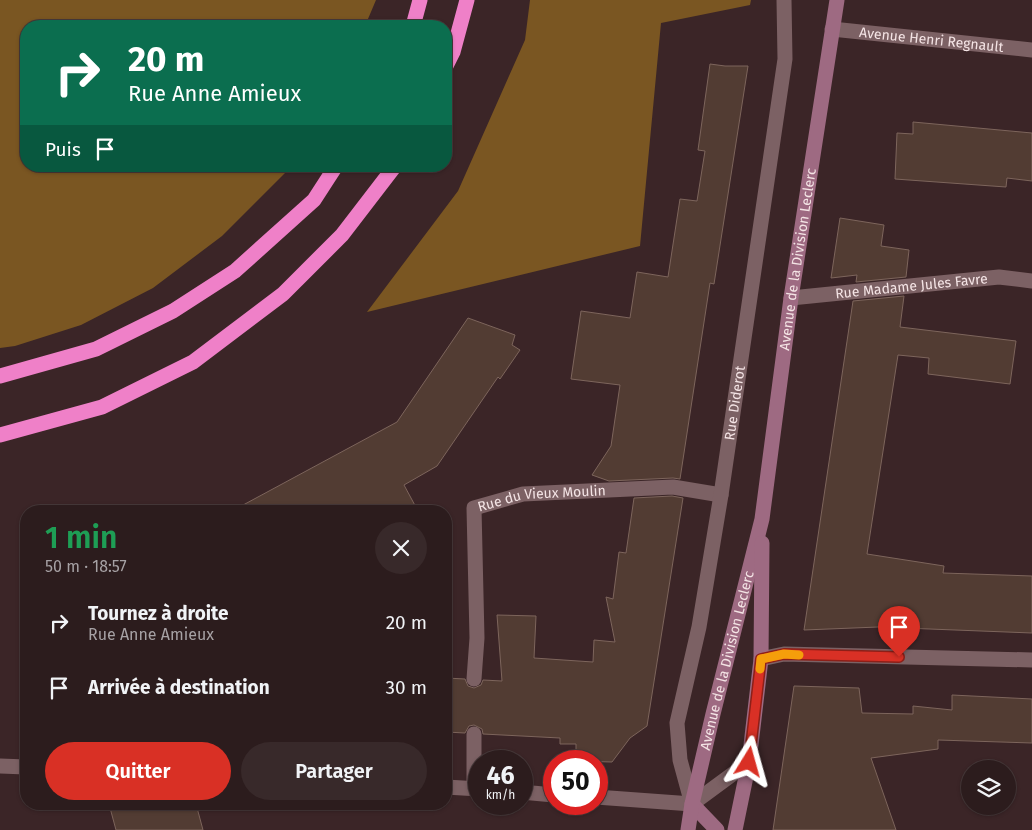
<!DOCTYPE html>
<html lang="fr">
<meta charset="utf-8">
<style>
body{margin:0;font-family:"Fira Sans",sans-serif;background:#38292a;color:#f1f3f6;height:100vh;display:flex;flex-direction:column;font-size:19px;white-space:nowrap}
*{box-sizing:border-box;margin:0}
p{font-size:16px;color:#a6a1a4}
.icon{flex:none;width:28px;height:28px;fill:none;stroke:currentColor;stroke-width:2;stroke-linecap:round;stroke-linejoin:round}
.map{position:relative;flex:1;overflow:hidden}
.panel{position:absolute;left:20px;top:505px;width:432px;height:305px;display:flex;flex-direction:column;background:#2c1c1d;border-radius:20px;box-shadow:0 1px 4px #0004,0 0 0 1px #483a3b}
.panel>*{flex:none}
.banner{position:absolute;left:20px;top:20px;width:432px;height:152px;border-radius:20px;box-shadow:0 1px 4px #0004,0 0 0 1px #483a3b;background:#0b6e4f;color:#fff;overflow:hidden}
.buttons{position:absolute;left:961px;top:760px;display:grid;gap:10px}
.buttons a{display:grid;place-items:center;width:55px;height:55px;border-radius:50%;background:#2c1c1d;box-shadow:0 1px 4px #0004,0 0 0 1px #483a3b;font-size:25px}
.speed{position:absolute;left:468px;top:750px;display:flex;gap:10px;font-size:25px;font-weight:700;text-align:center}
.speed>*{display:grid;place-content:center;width:65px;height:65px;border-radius:50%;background:#2c1c1d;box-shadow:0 1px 4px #0004,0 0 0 1px #483a3b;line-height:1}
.speed small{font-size:12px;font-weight:400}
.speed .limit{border:8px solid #d22;background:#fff;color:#111}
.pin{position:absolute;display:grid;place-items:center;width:42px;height:42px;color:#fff;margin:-51px -21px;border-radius:50% 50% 50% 0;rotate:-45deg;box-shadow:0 0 5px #0007}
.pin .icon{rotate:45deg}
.me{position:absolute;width:55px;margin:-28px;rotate:8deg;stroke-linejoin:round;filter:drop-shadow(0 0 4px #0008)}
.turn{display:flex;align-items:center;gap:18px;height:105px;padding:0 25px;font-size:22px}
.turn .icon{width:65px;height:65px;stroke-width:2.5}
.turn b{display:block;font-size:35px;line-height:42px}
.then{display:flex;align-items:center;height:48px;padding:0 25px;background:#0003;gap:10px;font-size:19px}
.round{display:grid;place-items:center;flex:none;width:52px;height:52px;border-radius:26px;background:#38292a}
.summary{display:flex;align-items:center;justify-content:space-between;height:85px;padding:0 25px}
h1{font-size:30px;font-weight:600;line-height:38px;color:#1e9e55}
.primary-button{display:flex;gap:10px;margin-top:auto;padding:10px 25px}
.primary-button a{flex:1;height:58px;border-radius:30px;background:#d93025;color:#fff;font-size:20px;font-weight:600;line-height:58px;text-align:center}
.primary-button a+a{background:#38292a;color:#f1f3f6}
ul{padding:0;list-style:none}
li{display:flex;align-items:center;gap:15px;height:65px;padding:0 25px}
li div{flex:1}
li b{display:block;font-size:19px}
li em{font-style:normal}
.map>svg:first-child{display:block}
.forest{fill:#7a5622}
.building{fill:#523c33;stroke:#7d655c}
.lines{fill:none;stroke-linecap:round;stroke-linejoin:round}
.lane{stroke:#7c6164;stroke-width:15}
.street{stroke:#7c6164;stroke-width:15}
.secondary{stroke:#9e6a82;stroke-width:15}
.highway{stroke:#ef80c8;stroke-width:15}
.route-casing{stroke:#8d1f18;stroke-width:12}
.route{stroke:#d93025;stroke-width:9}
.slow{stroke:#f59e0b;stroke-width:9}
.labels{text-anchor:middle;stroke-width:5;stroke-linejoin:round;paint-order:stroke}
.street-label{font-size:14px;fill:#f4e4e5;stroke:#3b2527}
</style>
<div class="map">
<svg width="1032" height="830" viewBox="0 0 1032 830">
<rect width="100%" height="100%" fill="#3b2527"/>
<g class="forest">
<polygon points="0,0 376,0 365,26 26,26 26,166 292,166 222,236 153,288 81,325 15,346 0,348"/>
<polygon points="530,0 751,0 750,5 661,23 640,246 367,312 458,191 525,40"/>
</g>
<g class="building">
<polygon points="710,64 725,66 748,66 714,284 710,283 680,479 673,478 609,481 592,475 611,446 620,385 571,379 581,311 630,318 637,272 668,277 680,199 697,201 705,151 698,150"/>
<polygon points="913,122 1032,133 1032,181 1007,178 1006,187 895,179 897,133 913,134"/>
<polygon points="840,218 884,225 881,246 909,250 906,277 856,282 857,275 831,278"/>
<polygon points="904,296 900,327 1016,341 1010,384 928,374 929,358 898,355 867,554 944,566 943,573 1032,576 1032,633 878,627 804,630 853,301"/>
<polygon points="468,318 515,335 512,345 520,350 500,379 498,377 437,466 404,485 418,511 232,511 397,422"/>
<polygon points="672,496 683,498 647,726 630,738 612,762 576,761 576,744 560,744 560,738 483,734 482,729 474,725 469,726 465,733 446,732 446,678 465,679 468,686 474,688 481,685 483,680 502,681 497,615 536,616 534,658 593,662 594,640 615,642 606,597 613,599 619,552 626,553 634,498"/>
<polygon points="794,686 859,688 862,713 913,714 913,706 952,710 952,695 1032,699 1032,743 938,740 938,749 871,758 896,830 773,830"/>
<polygon points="109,804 196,804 203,830 116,830"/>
</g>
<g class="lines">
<g class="lane">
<path id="s1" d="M 474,679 L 477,638 L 474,508 L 523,494 L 673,487 L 721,495"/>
<polyline points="474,789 474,734"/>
</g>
<g class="street">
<path id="s2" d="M 832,29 L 1032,50"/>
<path id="s3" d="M 791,298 L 999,277 L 1032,281"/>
<polyline points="761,659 784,654 1032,660"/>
<polyline points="0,766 26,767"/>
<polyline points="446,787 479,789"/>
<polyline points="521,792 554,795"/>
<polyline points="596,797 692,804"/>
<path id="s4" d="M 692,804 L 680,760 L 677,723 L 699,627 L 721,495 L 785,59 L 784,0"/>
<polyline points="692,804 749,762"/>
</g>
<g class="secondary">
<polyline points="692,804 717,830"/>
<path id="s5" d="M 688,830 L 692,804 L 713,714 L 762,519 L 791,298 L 837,0"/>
<polyline points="735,830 749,762 761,659 762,543"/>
</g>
<g class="highway">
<polyline points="413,26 420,0"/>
<polyline points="446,66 453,52 467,0"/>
<polyline points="0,376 96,349 173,311 235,271 314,200 336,166"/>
<polyline points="0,435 102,407 193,362 283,294 342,235 395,166"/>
</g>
</g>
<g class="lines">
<defs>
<polyline id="route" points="749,762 761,659 784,654 899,657"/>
</defs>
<use href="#route" class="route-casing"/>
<use href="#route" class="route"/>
<polyline class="slow" points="760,669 761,659 784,654 799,655"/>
</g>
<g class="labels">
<g class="street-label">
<text dy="5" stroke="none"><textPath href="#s2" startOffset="100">Avenue Henri Regnault</textPath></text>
<text dy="5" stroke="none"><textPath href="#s5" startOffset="582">Avenue de la Division Leclerc</textPath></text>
<text dy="5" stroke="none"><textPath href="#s3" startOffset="121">Rue Madame Jules Favre</textPath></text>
<text dy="5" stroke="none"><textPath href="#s4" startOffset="408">Rue Diderot</textPath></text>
<text dy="5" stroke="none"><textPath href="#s1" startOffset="240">Rue du Vieux Moulin</textPath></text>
<text dy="5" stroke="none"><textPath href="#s5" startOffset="174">Avenue de la Division Leclerc</textPath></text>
</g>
</g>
</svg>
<div class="buttons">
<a><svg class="icon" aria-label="layers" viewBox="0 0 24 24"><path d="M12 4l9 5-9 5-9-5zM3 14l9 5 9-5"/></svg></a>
</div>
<div class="speed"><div>46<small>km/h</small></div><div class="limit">50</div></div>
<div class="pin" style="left:899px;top:657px;background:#d93025"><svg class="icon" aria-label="arrive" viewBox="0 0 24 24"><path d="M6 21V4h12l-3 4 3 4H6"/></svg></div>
<svg class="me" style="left:749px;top:762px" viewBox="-20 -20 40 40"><path d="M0-17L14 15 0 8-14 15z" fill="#d93025" stroke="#fff" stroke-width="4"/></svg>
<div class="banner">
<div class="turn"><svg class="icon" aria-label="right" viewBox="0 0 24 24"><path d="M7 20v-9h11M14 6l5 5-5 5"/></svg><div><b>20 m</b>Rue Anne Amieux</div></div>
<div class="then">Puis<svg class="icon" aria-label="arrive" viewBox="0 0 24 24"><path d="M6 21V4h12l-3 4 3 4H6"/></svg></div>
</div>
<section class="panel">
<div class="summary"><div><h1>1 min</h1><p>50 m · 18:57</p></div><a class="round"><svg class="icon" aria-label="close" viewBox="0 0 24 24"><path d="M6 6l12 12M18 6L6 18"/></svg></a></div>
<ul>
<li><svg class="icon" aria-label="right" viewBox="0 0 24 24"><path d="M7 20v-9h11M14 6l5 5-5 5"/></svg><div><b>Tournez à droite</b><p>Rue Anne Amieux</p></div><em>20 m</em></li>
<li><svg class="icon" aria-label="arrive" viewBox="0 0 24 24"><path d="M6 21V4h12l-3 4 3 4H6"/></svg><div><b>Arrivée à destination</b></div><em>30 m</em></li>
</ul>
<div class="primary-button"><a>Quitter</a><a>Partager</a></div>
</section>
</div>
